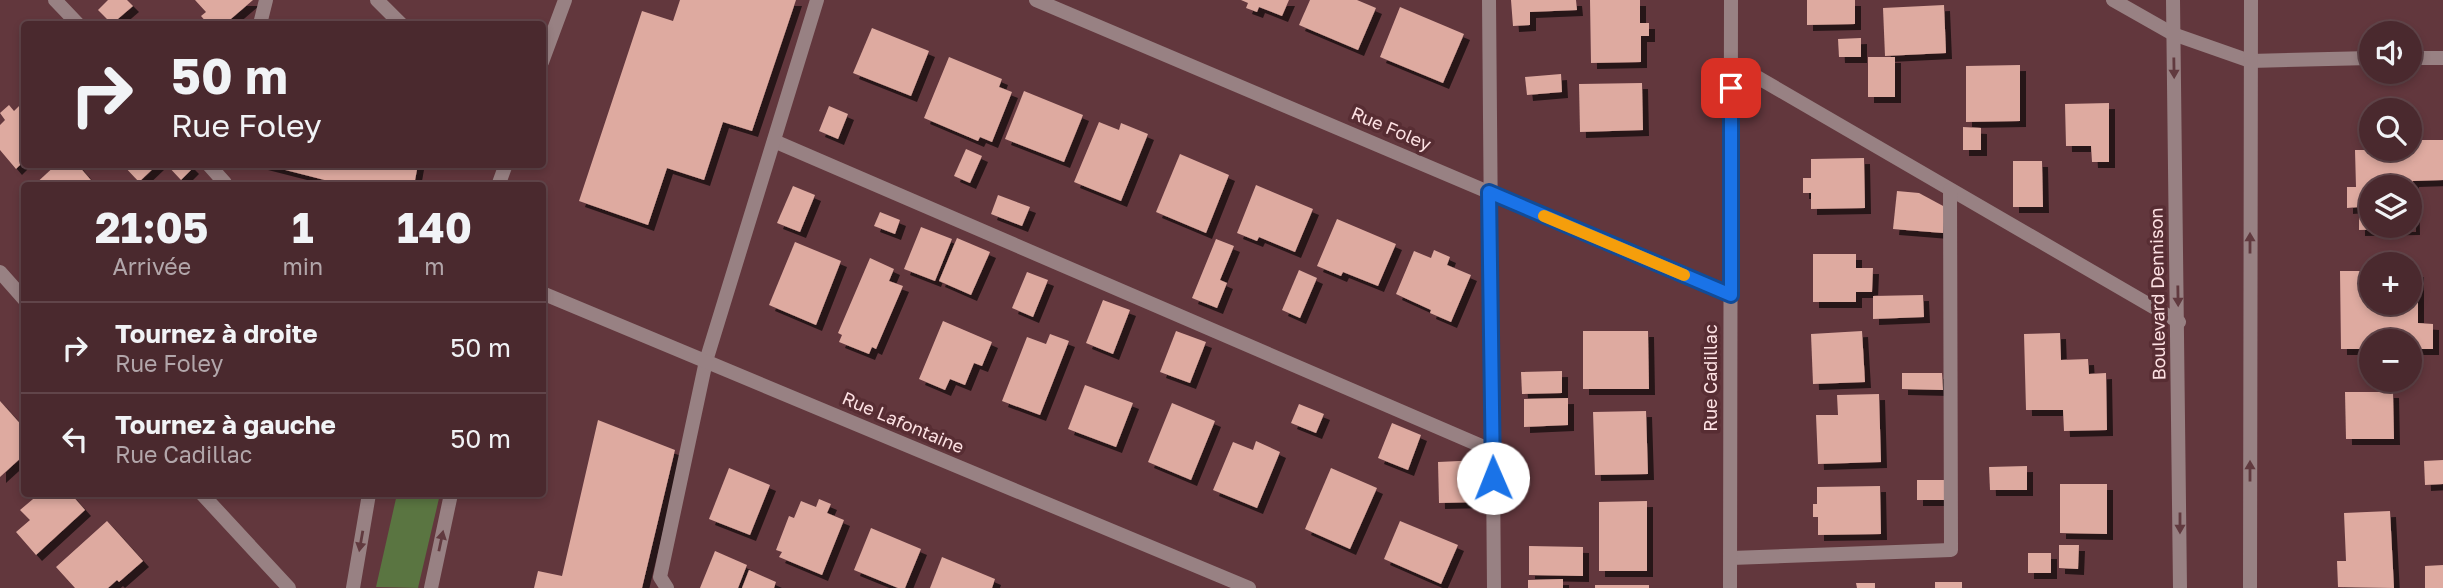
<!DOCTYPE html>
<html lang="fr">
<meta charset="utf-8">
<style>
body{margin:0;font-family:"Golos Text",sans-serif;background:#513136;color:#f1f3f6;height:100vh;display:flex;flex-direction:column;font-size:26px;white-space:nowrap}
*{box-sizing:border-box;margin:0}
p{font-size:23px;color:#b2a6aa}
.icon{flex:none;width:38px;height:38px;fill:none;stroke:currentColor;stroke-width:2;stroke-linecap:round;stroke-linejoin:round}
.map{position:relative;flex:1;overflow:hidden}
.side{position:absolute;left:21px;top:182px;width:525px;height:315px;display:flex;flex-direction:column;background:#4a292e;border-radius:7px;box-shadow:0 4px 10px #0003,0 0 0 2px #61454a}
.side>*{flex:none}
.hud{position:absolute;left:21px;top:21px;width:525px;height:147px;border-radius:7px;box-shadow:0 4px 10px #0003,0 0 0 2px #61454a;background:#4a292e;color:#f1f3f6;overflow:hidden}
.controls{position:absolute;left:2359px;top:21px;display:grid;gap:14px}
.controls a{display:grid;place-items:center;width:63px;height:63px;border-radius:50%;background:#4a292e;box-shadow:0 4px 10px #0003,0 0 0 2px #61454a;font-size:35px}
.pin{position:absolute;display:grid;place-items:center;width:60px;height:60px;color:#fff;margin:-30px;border-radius:14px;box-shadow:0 4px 10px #0006}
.me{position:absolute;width:77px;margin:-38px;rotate:359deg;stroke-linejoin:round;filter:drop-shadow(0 0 5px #0008)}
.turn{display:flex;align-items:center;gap:24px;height:147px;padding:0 35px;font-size:32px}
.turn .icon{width:91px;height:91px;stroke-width:2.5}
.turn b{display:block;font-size:49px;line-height:60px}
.eta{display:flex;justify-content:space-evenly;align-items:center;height:119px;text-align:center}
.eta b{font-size:42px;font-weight:700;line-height:49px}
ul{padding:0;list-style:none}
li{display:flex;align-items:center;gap:21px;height:91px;padding:0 35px;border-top:2px solid #61454a}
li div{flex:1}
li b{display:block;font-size:26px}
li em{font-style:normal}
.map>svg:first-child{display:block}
.green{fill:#5a7541}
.building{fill:#deaaa0;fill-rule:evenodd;filter:url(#shadow)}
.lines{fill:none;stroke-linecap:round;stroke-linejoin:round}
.service{stroke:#988183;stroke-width:14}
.minor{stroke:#988183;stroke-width:14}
.tertiary{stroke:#988183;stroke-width:14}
.oneway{fill:#613a3f}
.route-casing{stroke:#114b97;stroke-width:18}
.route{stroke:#1a73e8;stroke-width:12}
.slow{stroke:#f59e0b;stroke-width:12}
.labels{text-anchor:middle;stroke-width:7;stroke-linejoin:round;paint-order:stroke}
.street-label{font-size:18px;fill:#fde1e3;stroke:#572d33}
</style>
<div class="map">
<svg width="2443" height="588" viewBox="0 0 2443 588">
<defs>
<filter id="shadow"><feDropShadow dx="6" dy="6" stdDeviation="0" flood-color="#0009"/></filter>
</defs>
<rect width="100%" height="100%" fill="#62373d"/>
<polygon class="green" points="397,494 440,494 418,588 376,587"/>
<g class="building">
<polygon points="108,0 127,0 133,6 112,24 98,10"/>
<polygon points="195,0 253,0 225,24 208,24 201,16 206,12"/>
<polygon points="680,0 796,0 752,131 723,122 704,180 667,168 648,225 579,201 642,11 673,21"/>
<polygon points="1241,0 1289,0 1282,16 1259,7 1257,12 1246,8 1248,3"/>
<polygon points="1310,0 1357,0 1376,8 1358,50 1299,25"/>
<polygon points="1511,0 1576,0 1577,10 1530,12 1530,25 1513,26"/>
<polygon points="1590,0 1640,0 1640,23 1649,23 1649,36 1641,36 1641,62 1591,63"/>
<polygon points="1807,0 1855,0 1855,24 1807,25"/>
<polygon points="1944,5 1946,53 1885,56 1883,8"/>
<polygon points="1400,7 1464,34 1443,83 1380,57"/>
<polygon points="872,28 929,51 911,96 853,73"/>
<polygon points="1861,38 1861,57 1839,57 1838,39"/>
<polygon points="949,57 1002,79 999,87 1012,92 992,142 980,137 978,141 924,118"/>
<rect x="1868" y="57" width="27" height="40"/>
<polygon points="2020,65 2020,121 1966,122 1966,66"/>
<polygon points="1561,74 1562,92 1527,95 1525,77"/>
<polygon points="1642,83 1643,130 1580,132 1579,84"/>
<polygon points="1024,91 1083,115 1064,162 1005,139"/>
<polygon points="24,101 24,161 16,169 0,150 0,125 5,120 0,113 9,105 14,111"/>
<polygon points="2109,103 2109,162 2092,162 2091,146 2066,146 2065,104"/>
<polygon points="829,106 848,114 838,139 819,131"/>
<polygon points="1099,122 1119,130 1121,123 1148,134 1121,201 1074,182"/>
<polygon points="1963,127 1981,128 1981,150 1963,150"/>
<path d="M 2365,135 L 2371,135 L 2371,149 L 2393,150 L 2417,150 L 2417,140 L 2443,140 L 2443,180 L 2413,181 L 2414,229 L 2359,230 L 2359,207 L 2347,208 L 2347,187 L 2356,187 L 2355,150 L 2365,150 ZM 2371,187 L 2410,187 L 2410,226 L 2371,226 Z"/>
<polygon points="966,149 982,156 970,183 954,176"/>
<polygon points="1180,154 1229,175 1206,233 1156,212"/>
<polygon points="1864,158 1865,208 1811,209 1811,193 1803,193 1803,178 1811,178 1811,159"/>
<polygon points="2013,161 2042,161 2043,207 2013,207"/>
<polygon points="57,164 77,164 96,186 33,186"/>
<polygon points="122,164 158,164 139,182"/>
<polygon points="166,164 189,164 193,168 181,180"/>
<polygon points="262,164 418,164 414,186 348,186"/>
<polygon points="1256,185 1313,209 1295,252 1259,237 1257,241 1237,233"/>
<polygon points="793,186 815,195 800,232 777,223"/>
<polygon points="1897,191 1919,193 1945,207 1943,233 1893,229"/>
<polygon points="998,195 1030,207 1022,226 991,214"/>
<polygon points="880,212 900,220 895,234 874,226"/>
<polygon points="1337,219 1396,244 1378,286 1343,272 1341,276 1317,266"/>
<polygon points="921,227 952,239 935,281 904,269"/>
<polygon points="957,238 990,252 971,295 939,281"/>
<polygon points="1216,239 1234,246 1220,280 1227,283 1217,308 1192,298"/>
<polygon points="795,242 841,261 816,325 769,305"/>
<polygon points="1434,250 1450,257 1447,265 1471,275 1451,322 1430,313 1431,310 1396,294 1414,251 1431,258"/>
<polygon points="1813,254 1856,254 1856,268 1873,268 1872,292 1856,292 1856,302 1813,302"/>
<polygon points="870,258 894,269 889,281 903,286 876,349 872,347 869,354 839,342 842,335 838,333"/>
<polygon points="1299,270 1317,278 1300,318 1282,310"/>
<polygon points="2340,271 2371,271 2371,303 2410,303 2410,271 2418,271 2418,323 2433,324 2433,349 2410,349 2410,341 2371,341 2371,349 2341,349"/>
<polygon points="1027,272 1048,280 1033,317 1012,308"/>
<polygon points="1923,295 1924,317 1873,319 1873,296"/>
<polygon points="1103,300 1130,310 1113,354 1086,343"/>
<polygon points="943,321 992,342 982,366 974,363 965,385 950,379 945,390 919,379"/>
<polygon points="1176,331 1206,342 1190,383 1160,372"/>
<polygon points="1583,331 1648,331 1649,389 1583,389"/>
<polygon points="1862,331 1865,382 1813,384 1811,334"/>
<polygon points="2060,333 2061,360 2088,359 2089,374 2106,373 2107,430 2064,431 2063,410 2026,410 2024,334"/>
<polygon points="1050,334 1069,341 1040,415 1002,401 1027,337 1046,344"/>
<polygon points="1562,371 1562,393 1522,394 1521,372"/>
<polygon points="1902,373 1942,373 1943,390 1902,389"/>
<polygon points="1085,385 1133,403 1116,447 1068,429"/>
<polygon points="2345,392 2393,392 2394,439 2346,439"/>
<polygon points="1879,394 1881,462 1818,464 1816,415 1838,415 1837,395"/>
<polygon points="1568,398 1568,425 1524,427 1524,399"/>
<polygon points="0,401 24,428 24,455 0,477"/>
<polygon points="1172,403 1215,421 1191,480 1148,462"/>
<polygon points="1299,404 1324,414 1316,433 1291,423"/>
<polygon points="1646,411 1648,474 1595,475 1593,412"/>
<polygon points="598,420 675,450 642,588 534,588 538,571 562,576"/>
<polygon points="1392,423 1421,435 1408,470 1378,458"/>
<polygon points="1256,441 1280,452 1257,508 1213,490 1233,442 1253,450"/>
<polygon points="1481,460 1482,502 1439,503 1438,462"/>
<polygon points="2443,460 2443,484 2425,485 2424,461"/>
<polygon points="2027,466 2027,490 1990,490 1989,467"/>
<polygon points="729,468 770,485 750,535 709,519"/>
<polygon points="1331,468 1377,488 1350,549 1305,529"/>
<rect x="1917" y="480" width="28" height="20"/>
<polygon points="2060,484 2107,484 2107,534 2060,533"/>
<polygon points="1880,486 1881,534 1818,535 1818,517 1813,517 1813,504 1817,504 1817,487"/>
<polygon points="39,494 71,494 85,510 36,555 16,532 30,520 20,510"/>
<polygon points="819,499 831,504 827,513 844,520 822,575 779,557 782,552 776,550 789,516 794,518 801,501 816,507"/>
<polygon points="1647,501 1647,571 1599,571 1599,502"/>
<polygon points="2390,511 2394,588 2338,587 2337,561 2346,561 2344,513"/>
<polygon points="107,521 143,561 119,582 117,580 108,588 75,588 56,567"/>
<polygon points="1400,521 1458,545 1441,584 1384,559"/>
<polygon points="871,528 921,549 905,588 898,588 854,570"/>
<polygon points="2059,545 2079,545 2078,569 2059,568"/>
<polygon points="1529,546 1583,547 1583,576 1529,575"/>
<polygon points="715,551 747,565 738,588 700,588"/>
<rect x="2028" y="553" width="23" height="20"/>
<polygon points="942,557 995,579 992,588 930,588"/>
<polygon points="2443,565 2443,588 2425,588 2425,566"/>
<polygon points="749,570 776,582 774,588 742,588"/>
<polygon points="1563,579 1563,588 1528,588 1528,580"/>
<rect x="1935" y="582" width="27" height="6"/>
<polygon points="1856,583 1875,583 1875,588 1857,588"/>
<rect x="1595" y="585" width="54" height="3"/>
</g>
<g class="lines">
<g class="service">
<polyline points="55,0 78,24"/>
<polyline points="1489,0 1494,588"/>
<polyline points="260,24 266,0"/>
<polyline points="1731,62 2179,322"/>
<polyline points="774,141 1493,451"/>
<polyline points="208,164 225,183"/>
<polyline points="1731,558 1951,550 1950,190"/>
<polyline points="667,588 660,577 706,361 817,0"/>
</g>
<g class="minor">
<polyline points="377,0 401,24"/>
<polyline points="1036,0 1731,295"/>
<polyline points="2113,0 2173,34 2250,61 2371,58"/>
<polyline points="2410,58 2443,58"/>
<polyline points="0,272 24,299"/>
<polyline points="542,293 1249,588"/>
<polyline points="202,494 289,588"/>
<polyline points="1730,588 1731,0"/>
</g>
<g class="tertiary">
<polyline points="2173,0 2180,588"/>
<polyline points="542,62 565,0"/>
<polyline points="498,186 506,164"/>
<polyline points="353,588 369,494"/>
<polyline points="431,588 451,494"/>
<polyline points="2250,588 2251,0"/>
</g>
</g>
<defs><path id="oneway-solid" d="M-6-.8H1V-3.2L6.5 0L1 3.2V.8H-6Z" transform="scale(1.75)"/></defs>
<g class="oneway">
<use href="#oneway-solid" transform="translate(2174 68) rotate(89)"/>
<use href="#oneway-solid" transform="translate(2250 243) rotate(-90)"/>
<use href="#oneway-solid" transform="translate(2178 296) rotate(89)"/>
<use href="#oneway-solid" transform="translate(2250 471) rotate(-90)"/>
<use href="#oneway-solid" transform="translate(2180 523) rotate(90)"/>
<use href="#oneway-solid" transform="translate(361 541) rotate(100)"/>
<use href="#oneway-solid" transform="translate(441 541) rotate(-78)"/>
</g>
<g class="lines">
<defs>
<polyline id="route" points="1493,478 1489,192 1731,295 1731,88"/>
</defs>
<use href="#route" class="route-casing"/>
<use href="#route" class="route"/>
<polyline class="slow" points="1544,216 1684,275"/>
</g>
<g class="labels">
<g class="street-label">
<text transform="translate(1391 129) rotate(23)" y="6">Rue Foley</text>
<text transform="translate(2158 294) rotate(-91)" y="6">Boulevard Dennison</text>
<text transform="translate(1711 378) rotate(-90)" y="6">Rue Cadillac</text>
<text transform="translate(903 423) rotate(23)" y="6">Rue Lafontaine</text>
</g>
</g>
</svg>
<div class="controls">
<a><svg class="icon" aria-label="sound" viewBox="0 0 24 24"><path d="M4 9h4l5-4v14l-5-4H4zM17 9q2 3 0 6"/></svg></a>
<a><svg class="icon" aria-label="search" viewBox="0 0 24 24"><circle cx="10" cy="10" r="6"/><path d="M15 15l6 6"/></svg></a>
<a><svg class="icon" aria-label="layers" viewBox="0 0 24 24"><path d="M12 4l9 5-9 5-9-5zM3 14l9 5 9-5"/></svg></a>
<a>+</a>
<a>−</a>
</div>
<div class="pin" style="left:1731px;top:88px;background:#d93025"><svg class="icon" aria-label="arrive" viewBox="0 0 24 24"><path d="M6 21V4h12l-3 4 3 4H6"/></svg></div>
<svg class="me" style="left:1493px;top:478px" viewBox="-20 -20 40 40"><circle r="19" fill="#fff"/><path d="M0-13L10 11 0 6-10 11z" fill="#1a73e8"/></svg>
<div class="hud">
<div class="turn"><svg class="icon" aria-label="right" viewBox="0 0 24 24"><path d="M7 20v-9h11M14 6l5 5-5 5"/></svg><div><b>50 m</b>Rue Foley</div></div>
</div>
<section class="side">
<div class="eta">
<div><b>21:05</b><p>Arrivée</p></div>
<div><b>1</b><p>min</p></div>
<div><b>140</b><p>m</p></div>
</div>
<ul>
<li><svg class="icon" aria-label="right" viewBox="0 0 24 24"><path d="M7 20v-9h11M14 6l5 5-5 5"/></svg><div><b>Tournez à droite</b><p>Rue Foley</p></div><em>50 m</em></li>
<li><svg class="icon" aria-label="left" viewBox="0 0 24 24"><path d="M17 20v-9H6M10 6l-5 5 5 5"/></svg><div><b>Tournez à gauche</b><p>Rue Cadillac</p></div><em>50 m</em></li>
</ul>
</section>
</div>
